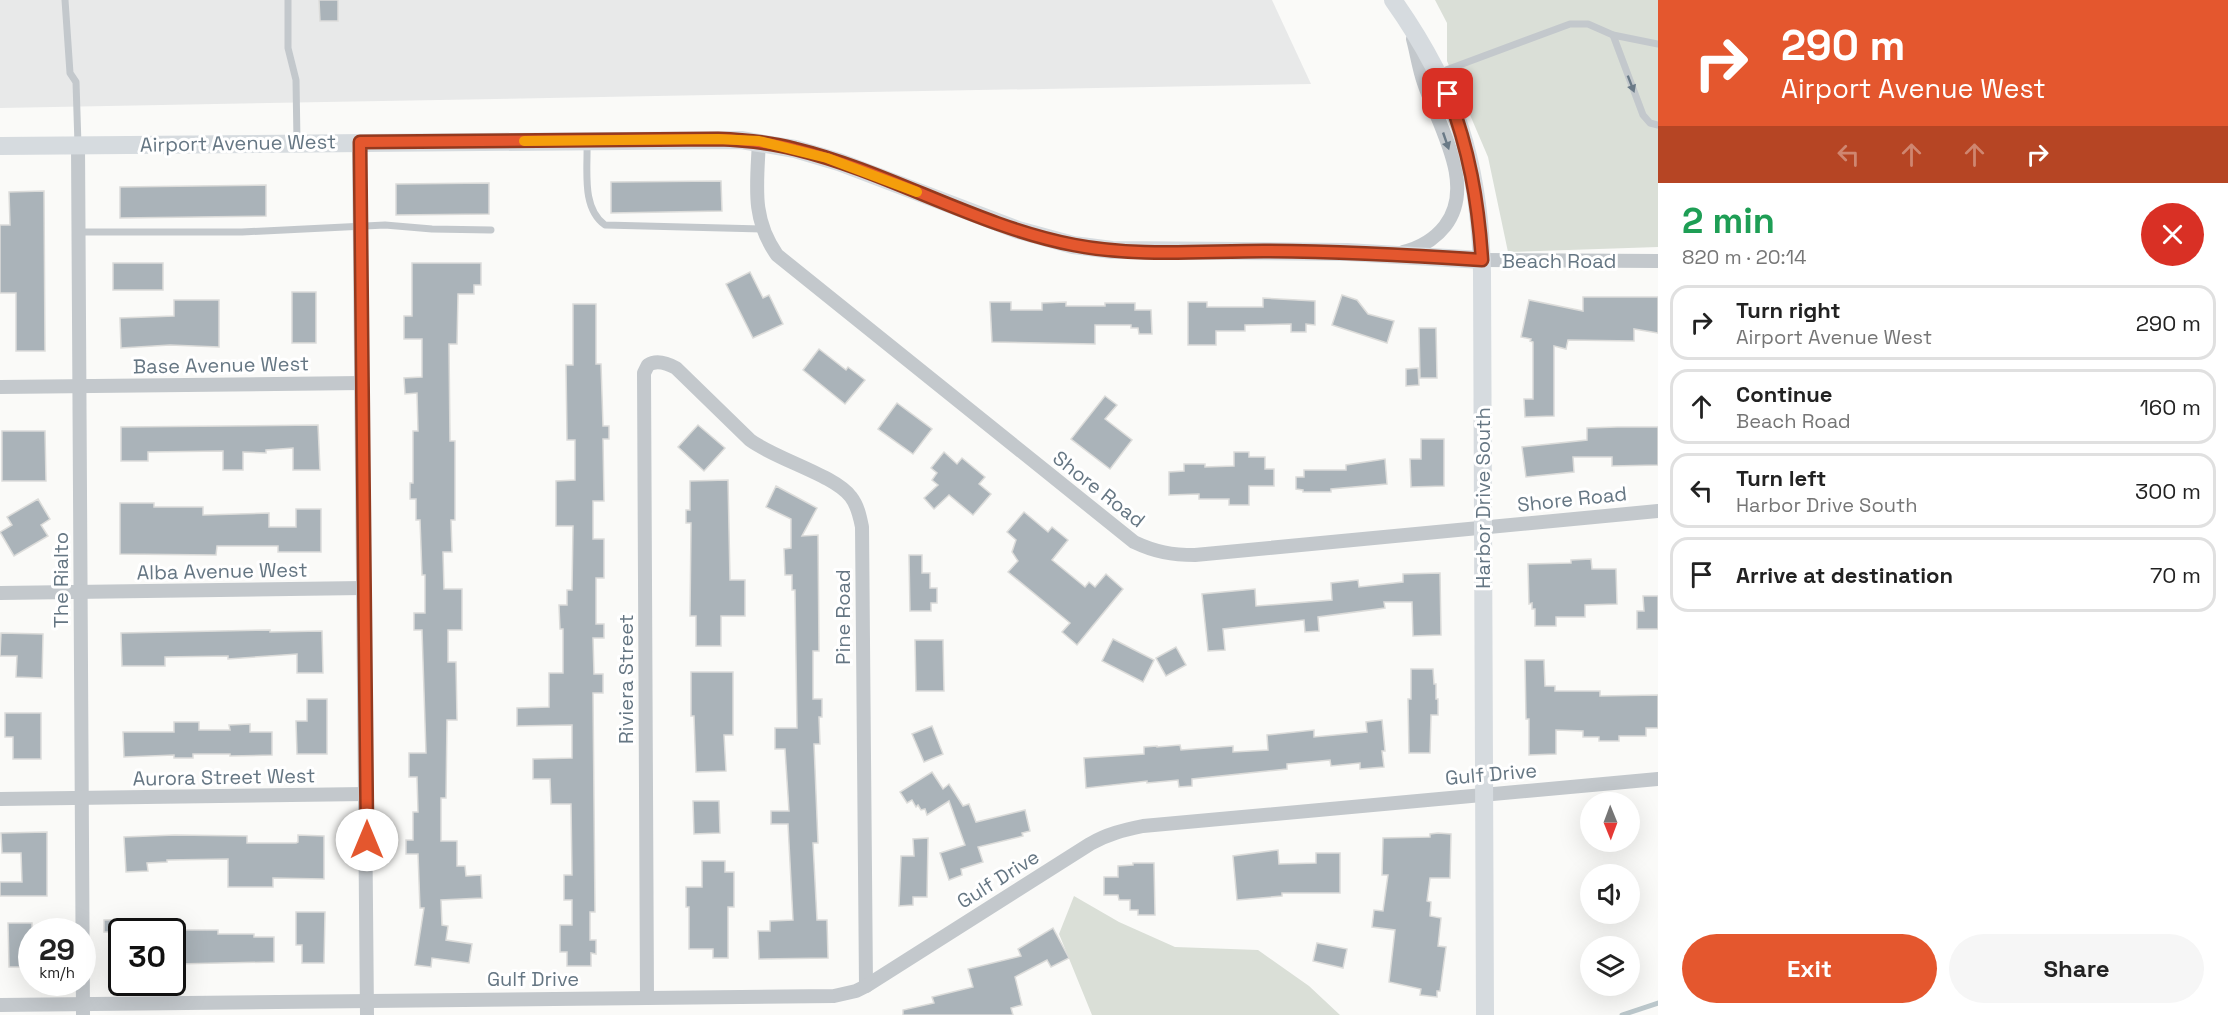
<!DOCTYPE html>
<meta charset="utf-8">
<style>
body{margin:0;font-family:"Space Grotesk",sans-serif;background:#f6f6f6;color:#222;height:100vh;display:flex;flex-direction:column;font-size:22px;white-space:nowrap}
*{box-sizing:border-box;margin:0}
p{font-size:20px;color:#767676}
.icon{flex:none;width:33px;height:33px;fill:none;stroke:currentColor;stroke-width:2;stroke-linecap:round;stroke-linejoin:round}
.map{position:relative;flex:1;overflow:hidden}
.drawer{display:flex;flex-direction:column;background:#fff;width:570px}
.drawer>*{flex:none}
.guide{background:#e4572e;color:#fff;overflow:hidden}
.needle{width:39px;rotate:179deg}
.tools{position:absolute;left:1580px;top:792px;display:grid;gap:12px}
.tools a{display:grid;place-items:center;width:60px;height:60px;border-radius:50%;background:#fff;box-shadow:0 6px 24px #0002;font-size:30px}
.speed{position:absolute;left:18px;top:918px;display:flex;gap:12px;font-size:30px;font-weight:700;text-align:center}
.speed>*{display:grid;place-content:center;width:78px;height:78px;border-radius:50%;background:#fff;box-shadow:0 6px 24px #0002;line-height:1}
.speed small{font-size:15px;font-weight:400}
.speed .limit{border:3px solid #111;border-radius:9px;background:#fff;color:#111}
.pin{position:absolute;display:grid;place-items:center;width:51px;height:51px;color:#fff;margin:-26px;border-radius:12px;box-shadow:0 3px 9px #0006}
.me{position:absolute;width:66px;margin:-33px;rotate:0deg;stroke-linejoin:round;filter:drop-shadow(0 0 4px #0008)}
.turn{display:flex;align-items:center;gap:21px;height:126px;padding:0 24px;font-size:27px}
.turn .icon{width:78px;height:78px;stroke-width:2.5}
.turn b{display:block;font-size:42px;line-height:51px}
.lanes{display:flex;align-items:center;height:57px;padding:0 24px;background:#0003;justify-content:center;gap:30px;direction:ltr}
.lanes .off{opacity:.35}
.round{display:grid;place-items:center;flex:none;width:63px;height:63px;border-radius:32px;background:#f6f6f6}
.head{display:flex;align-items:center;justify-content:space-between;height:102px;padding:0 24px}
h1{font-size:36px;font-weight:700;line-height:45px;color:#1e9e55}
.primary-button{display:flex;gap:12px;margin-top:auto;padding:12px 24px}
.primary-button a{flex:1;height:69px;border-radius:36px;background:#e4572e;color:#fff;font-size:24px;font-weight:700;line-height:69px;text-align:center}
.primary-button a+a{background:#f6f6f6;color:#222}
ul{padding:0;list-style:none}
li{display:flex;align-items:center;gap:18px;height:75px;margin:0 12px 9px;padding:0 12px;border:3px solid #e0e0e0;border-radius:18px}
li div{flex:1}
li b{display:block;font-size:22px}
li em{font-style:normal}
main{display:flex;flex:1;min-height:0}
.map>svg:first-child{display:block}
.built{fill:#e8e9e9}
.green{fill:#dadfd7}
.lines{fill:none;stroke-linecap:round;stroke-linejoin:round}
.stream{stroke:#bbc7cb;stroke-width:5}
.building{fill:#aab3b9;stroke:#dcdcda;stroke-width:1.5}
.lane{stroke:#c3c8cc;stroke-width:7}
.street{stroke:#c3c8cc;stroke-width:14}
.secondary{stroke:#d6dbdf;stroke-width:18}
.oneway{fill:#6a7a87}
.route-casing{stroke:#94391e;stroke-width:15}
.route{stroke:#e4572e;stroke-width:10}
.slow{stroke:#f59e0b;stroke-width:10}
.labels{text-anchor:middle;stroke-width:6;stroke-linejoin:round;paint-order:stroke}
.street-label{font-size:20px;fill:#657683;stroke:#fff}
</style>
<main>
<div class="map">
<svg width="1658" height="1015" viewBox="0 0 1658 1015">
<rect width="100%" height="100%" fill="#fafaf8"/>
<polygon class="built" points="0,0 1272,0 1311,84 0,108"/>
<g class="green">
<polygon points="1435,0 1658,0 1658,247 1508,252 1488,157 1447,61 1447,23"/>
<polygon points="1074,896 1119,922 1175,947 1258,950 1309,986 1340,1015 1092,1015 1059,934"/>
</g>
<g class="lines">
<polyline class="stream" points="1622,1015 1658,1003"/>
</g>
<g class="building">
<polygon points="319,0 338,0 338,21 320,21"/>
<polygon points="721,181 722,211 611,213 611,182"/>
<polygon points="489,183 489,214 396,215 396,184"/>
<polygon points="266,185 266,216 120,218 120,187"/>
<polygon points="44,191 45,351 16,351 16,293 0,293 0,225 10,225 9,192"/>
<rect x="113" y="263" width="50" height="27"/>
<polygon points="412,263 481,263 481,285 474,285 474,294 458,294 457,344 449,344 450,441 455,441 455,520 451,520 452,552 443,552 444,589 462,589 462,630 448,630 448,662 456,662 457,720 447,720 446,798 441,798 441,841 457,841 457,866 465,866 466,876 481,875 482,898 441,900 442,925 448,926 446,940 472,944 469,963 432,958 431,967 415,965 424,908 420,908 418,854 406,854 406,840 413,840 413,812 418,812 417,777 409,777 409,753 426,753 422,630 414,630 414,613 425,613 425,575 422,575 420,520 416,520 416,499 410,499 410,483 413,483 413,431 418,431 417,393 405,394 404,378 422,377 422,339 404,339 404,316 412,316"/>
<polygon points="750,272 763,298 769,295 783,324 753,338 726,284"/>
<rect x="292" y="292" width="24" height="51"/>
<polygon points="1342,295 1357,300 1368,314 1394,321 1387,343 1332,325"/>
<polygon points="1583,297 1658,297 1658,333 1634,329 1634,341 1568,340 1566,349 1554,346 1554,416 1525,417 1524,399 1533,399 1533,342 1530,341 1531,339 1521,337 1529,300 1583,311"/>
<polygon points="1263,298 1315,301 1315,325 1306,324 1306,332 1291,332 1291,324 1245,325 1245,331 1216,331 1216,345 1188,345 1188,302 1207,302 1207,307 1263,307"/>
<polygon points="174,300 219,300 219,347 170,345 121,348 120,318 174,316"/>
<polygon points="990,302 1011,302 1011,310 1042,310 1042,303 1066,302 1066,306 1105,306 1105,303 1135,303 1135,310 1151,310 1152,334 1139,334 1138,328 1131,328 1131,325 1095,325 1095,344 992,342"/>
<polygon points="573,304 596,304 596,364 601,364 603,426 609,426 609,439 603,439 604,501 593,501 593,539 604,539 604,578 596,578 596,624 604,624 604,638 593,638 594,674 603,674 603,693 593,693 595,912 590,912 590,940 596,940 596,954 591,953 591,966 567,966 567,952 560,952 560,925 572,925 572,900 564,900 564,875 572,875 571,804 551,804 550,779 533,779 533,759 572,758 572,725 517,726 517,708 549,707 549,673 563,673 563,629 560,629 559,605 567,605 567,590 572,590 573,526 556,526 556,481 575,480 575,440 567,440 566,365 573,365"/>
<polygon points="1419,328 1436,328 1437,378 1420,378"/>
<polygon points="819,349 846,370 848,367 865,380 845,404 803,370"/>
<polygon points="1418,368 1419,385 1406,386 1406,369"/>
<polygon points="1105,396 1117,405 1105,419 1132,440 1110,469 1071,439"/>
<polygon points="897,403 932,429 913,454 878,429"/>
<polygon points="318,425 320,470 293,470 293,448 266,450 266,453 243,452 243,470 223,470 223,451 148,452 148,461 121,461 121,427"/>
<polygon points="698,425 725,448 704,471 678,447"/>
<polygon points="1617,427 1658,427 1658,465 1612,466 1612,457 1573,457 1574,472 1526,477 1522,447 1587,440 1587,428"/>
<polygon points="2,431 45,431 46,481 2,481"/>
<polygon points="1421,439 1444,439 1444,486 1411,487 1410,459 1421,459"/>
<polygon points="944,452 957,464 962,458 985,477 979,484 991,494 973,515 949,495 934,509 924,498 938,485 932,480 937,473 931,468"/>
<polygon points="1234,452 1249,452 1249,457 1265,457 1265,469 1274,469 1274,486 1249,486 1249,505 1229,505 1229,499 1199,499 1199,494 1169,495 1169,472 1184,471 1184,464 1205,464 1205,467 1234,466"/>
<polygon points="1385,459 1387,484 1331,489 1331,492 1303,492 1303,490 1296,489 1296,477 1304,477 1304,470 1346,470 1346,465"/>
<polygon points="728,480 730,580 745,580 745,616 721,616 721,646 696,646 696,616 690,616 691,523 686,523 686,510 690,510 690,481"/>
<polygon points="776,486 817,508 802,536 818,535 819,651 813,651 813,699 822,699 822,717 819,717 820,744 814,744 818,843 813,843 817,920 827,920 828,958 759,959 758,931 770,931 770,921 793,920 788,824 771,824 771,811 789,811 785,749 775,749 775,728 797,728 795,590 792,590 792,575 785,575 784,549 791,548 791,519 766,507"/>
<polygon points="38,499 50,519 41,525 48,536 14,556 0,532 12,525 7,517"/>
<polygon points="120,503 154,503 154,507 203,507 203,515 269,513 269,527 296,527 296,509 321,509 321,552 278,552 278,546 217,546 216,555 120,554"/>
<polygon points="1024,512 1048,532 1052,527 1068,540 1052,560 1085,587 1089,582 1095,587 1106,574 1123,589 1077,645 1062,632 1070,623 1008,572 1018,561 1012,552 1016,540 1007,532"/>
<polygon points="909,555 922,555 922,573 930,573 930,588 937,588 937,603 931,603 931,611 910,611"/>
<polygon points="1591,559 1592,569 1616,569 1617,604 1585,605 1585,617 1556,617 1556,626 1535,626 1535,609 1532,609 1532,603 1529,604 1528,564 1571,563 1571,560"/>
<polygon points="1440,573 1441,635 1413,636 1412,602 1384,602 1385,608 1318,617 1319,631 1305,632 1304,620 1223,629 1225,650 1208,651 1202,594 1255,589 1256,606 1332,600 1331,583 1358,580 1359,587 1403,582 1403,574"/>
<polygon points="1643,596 1658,596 1658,629 1637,629 1637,611 1644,611"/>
<polygon points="270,630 270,632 322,631 323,673 297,673 297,654 228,659 228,656 165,657 165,666 122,666 121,633"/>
<polygon points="1,633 43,634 42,678 16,677 17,656 0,656"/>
<polygon points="1113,639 1154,660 1143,682 1102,661"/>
<polygon points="915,640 943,640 944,691 916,691"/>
<polygon points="1176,647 1186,665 1166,676 1156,658"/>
<polygon points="1525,660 1544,660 1545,686 1555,686 1555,691 1600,691 1600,696 1658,695 1658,728 1646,728 1646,736 1619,736 1619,741 1599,741 1599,737 1583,737 1583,731 1556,730 1556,754 1529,755 1529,719 1526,719"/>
<polygon points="1411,669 1433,669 1434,684 1436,684 1436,699 1438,699 1438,715 1431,715 1430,753 1409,753 1408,699 1411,699"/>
<polygon points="691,672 733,672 733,735 724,735 726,771 696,772 694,716 691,716"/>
<polygon points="307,699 327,699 327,754 297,754 296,721 307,721"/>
<polygon points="5,713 41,713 41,759 13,759 13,737 5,737"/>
<polygon points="1382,720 1385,751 1382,751 1384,767 1360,769 1360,763 1331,766 1330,760 1287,764 1287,769 1192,779 1192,786 1179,787 1178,780 1147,783 1147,781 1086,788 1084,758 1144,754 1144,747 1157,746 1157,747 1180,745 1181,750 1233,746 1233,752 1268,750 1267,735 1314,730 1314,737 1367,732 1366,722"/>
<polygon points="174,722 199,722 199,730 230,730 229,725 250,724 250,732 272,732 272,755 230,756 230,754 193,754 193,758 174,758 174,755 124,757 123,732 174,732"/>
<polygon points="932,726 943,754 924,762 912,734"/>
<polygon points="932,772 943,789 949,784 963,806 969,804 976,822 1025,810 1030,831 1022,833 1023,836 978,847 983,862 961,869 962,875 949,880 940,853 965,845 949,801 927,815 925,809 921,810 918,805 916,807 912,800 907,803 900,792"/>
<polygon points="693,801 719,801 720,833 694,834"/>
<polygon points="47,832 47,896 0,896 0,882 22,882 21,853 2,853 1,833"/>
<polygon points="1438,833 1451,834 1450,878 1430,878 1427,901 1431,902 1430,916 1441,918 1438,946 1446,947 1440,991 1437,991 1437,997 1420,995 1421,989 1389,982 1395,930 1372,927 1374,910 1383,911 1388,875 1382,875 1383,838 1430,837 1430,834"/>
<polygon points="175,835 247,836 247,843 296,843 298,842 298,835 324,836 324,879 273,878 273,887 228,887 228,859 167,860 167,862 147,863 148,871 126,872 124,837"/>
<polygon points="928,838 927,897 913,897 913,905 899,906 901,856 914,856 913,839"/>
<polygon points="1278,850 1279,864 1316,863 1316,853 1340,853 1340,893 1282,893 1282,896 1237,900 1233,856"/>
<polygon points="702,861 725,861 725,872 734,872 734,907 728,907 728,958 713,958 713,949 689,949 689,907 686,907 686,887 702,887"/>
<polygon points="1133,863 1154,863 1155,915 1138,915 1138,910 1130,910 1130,900 1119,900 1118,895 1104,895 1104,877 1118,877 1118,866 1133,865"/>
<polygon points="296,912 325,912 324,963 302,963 302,945 296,945"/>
<polygon points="145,919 146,932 104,932 104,920"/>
<polygon points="8,923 32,923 32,967 9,967"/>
<polygon points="1053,928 1069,958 1051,967 1047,960 1015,977 1022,1005 1011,1008 1013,1015 903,1015 903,1010 934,1003 932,997 973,987 968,969 1021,956 1018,949"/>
<polygon points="175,930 218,930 218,934 254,934 254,937 274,937 274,962 175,964"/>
<polygon points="1317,943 1347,949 1343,968 1313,961"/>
</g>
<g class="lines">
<g class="lane">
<polyline points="65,0 70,73 76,82 78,145"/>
<polyline points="288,0 288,48 296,80 297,142"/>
<polyline points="1613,35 1643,115 1650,123 1658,125"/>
<polyline points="1438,73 1570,24 1588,24 1613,35 1658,44"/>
<path d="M 587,143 C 588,169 581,208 605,225 L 762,229"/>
<polyline points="79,232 242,232 385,225 432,229 491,230"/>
</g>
<g class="street">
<path d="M 759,141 C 757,185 751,218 777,255 L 1134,542 C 1155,552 1172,555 1195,555 L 1658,511"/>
<polyline points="359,142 367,1015"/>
<polyline points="78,145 83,1015"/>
<path d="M 1403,252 C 1419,248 1434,240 1445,226 C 1477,185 1438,125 1424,83 C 1419,69 1417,54 1413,39"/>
<polyline points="1482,260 1658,261"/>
<polyline points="0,387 362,383"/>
<polyline points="0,593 363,588"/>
<polyline points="0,799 366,794"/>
<path d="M 647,998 L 644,373 L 648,365 C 657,359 667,363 676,368 L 750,440 C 775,459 835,475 851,497 C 858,506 860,517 862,527 L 866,986"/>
<path d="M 0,1005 L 834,996 L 856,991 L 866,986 L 1090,844 C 1107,834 1124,830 1143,826 L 1658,779"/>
</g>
<g class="secondary">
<path d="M 1393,0 C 1456,89 1480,164 1482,273 L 1485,1015"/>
<polyline points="0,146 741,140 795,149 839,162 1018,230 1073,245 1112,250 1347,252 1482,260"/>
</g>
</g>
<defs><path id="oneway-solid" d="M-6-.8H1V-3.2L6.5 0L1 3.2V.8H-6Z" transform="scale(1.5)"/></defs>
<g class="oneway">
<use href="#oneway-solid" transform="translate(1631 84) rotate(69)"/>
<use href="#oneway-solid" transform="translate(1446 141) rotate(71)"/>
</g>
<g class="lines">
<defs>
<path id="route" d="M 367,840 L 360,142 L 718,139 C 744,140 769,142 795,149 C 890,172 976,226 1074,245 C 1136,257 1201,251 1264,251 C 1337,251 1409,255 1482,260 C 1478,200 1469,150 1448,94"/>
</defs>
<use href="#route" class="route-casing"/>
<use href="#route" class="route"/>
<polyline class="slow" points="524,141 718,139 759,141 827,158 917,192"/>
</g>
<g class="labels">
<g class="street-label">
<text transform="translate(238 143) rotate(-1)" y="7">Airport Avenue West</text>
<text x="1559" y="268">Beach Road</text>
<text transform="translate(221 365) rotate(-1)" y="7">Base Avenue West</text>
<text transform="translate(1099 489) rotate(38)" y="7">Shore Road</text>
<text transform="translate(1483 498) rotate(-90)" y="7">Harbor Drive South</text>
<text transform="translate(1572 499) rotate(-6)" y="7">Shore Road</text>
<text transform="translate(222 571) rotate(-1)" y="7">Alba Avenue West</text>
<text transform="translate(61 580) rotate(-90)" y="7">The Rialto</text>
<text transform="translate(843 617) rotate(-90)" y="7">Pine Road</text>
<text transform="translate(626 679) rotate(-90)" y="7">Riviera Street</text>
<text transform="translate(1491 774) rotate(-5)" y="7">Gulf Drive</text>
<text transform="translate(224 777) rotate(-1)" y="7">Aurora Street West</text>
<text transform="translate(998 879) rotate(-32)" y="7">Gulf Drive</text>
<text x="533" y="986">Gulf Drive</text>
</g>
</g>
</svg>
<div class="tools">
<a><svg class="needle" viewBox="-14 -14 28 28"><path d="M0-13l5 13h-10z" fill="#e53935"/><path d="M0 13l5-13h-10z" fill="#767676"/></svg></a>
<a><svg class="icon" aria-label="sound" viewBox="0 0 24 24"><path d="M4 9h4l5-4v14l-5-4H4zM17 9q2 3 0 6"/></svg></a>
<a><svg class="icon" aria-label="layers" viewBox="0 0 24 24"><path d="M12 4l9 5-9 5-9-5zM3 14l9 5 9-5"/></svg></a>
</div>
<div class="speed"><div>29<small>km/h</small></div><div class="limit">30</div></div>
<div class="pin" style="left:1448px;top:94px;background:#d93025"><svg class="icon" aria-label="arrive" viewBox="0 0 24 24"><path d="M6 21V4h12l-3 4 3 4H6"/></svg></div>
<svg class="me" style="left:367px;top:840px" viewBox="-20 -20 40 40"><circle r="19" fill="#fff"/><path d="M0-13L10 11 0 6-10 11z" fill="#e4572e"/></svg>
</div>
<section class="drawer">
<div class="guide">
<div class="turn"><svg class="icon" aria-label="right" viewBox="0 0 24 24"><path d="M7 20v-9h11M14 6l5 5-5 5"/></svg><div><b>290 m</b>Airport Avenue West</div></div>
<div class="lanes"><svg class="icon off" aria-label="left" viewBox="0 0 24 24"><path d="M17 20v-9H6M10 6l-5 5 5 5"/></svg><svg class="icon off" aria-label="ahead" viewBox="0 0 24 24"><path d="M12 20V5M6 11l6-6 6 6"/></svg><svg class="icon off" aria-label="ahead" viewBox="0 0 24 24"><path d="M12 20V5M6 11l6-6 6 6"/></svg><svg class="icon" aria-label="right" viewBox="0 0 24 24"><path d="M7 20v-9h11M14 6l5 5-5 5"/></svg></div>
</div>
<div class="head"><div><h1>2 min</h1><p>820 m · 20:14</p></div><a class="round" style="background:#d93025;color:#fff"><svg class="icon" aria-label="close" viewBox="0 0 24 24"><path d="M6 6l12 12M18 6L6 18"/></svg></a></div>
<ul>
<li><svg class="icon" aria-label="right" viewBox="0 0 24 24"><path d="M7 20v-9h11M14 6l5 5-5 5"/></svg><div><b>Turn right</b><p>Airport Avenue West</p></div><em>290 m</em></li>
<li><svg class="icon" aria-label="ahead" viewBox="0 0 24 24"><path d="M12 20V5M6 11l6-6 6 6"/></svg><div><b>Continue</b><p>Beach Road</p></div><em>160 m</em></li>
<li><svg class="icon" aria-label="left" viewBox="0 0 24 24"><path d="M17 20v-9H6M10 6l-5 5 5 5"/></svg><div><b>Turn left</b><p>Harbor Drive South</p></div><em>300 m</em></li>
<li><svg class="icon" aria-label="arrive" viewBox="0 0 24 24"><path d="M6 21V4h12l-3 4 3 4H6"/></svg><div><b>Arrive at destination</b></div><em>70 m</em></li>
</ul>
<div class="primary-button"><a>Exit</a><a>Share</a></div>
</section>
</main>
